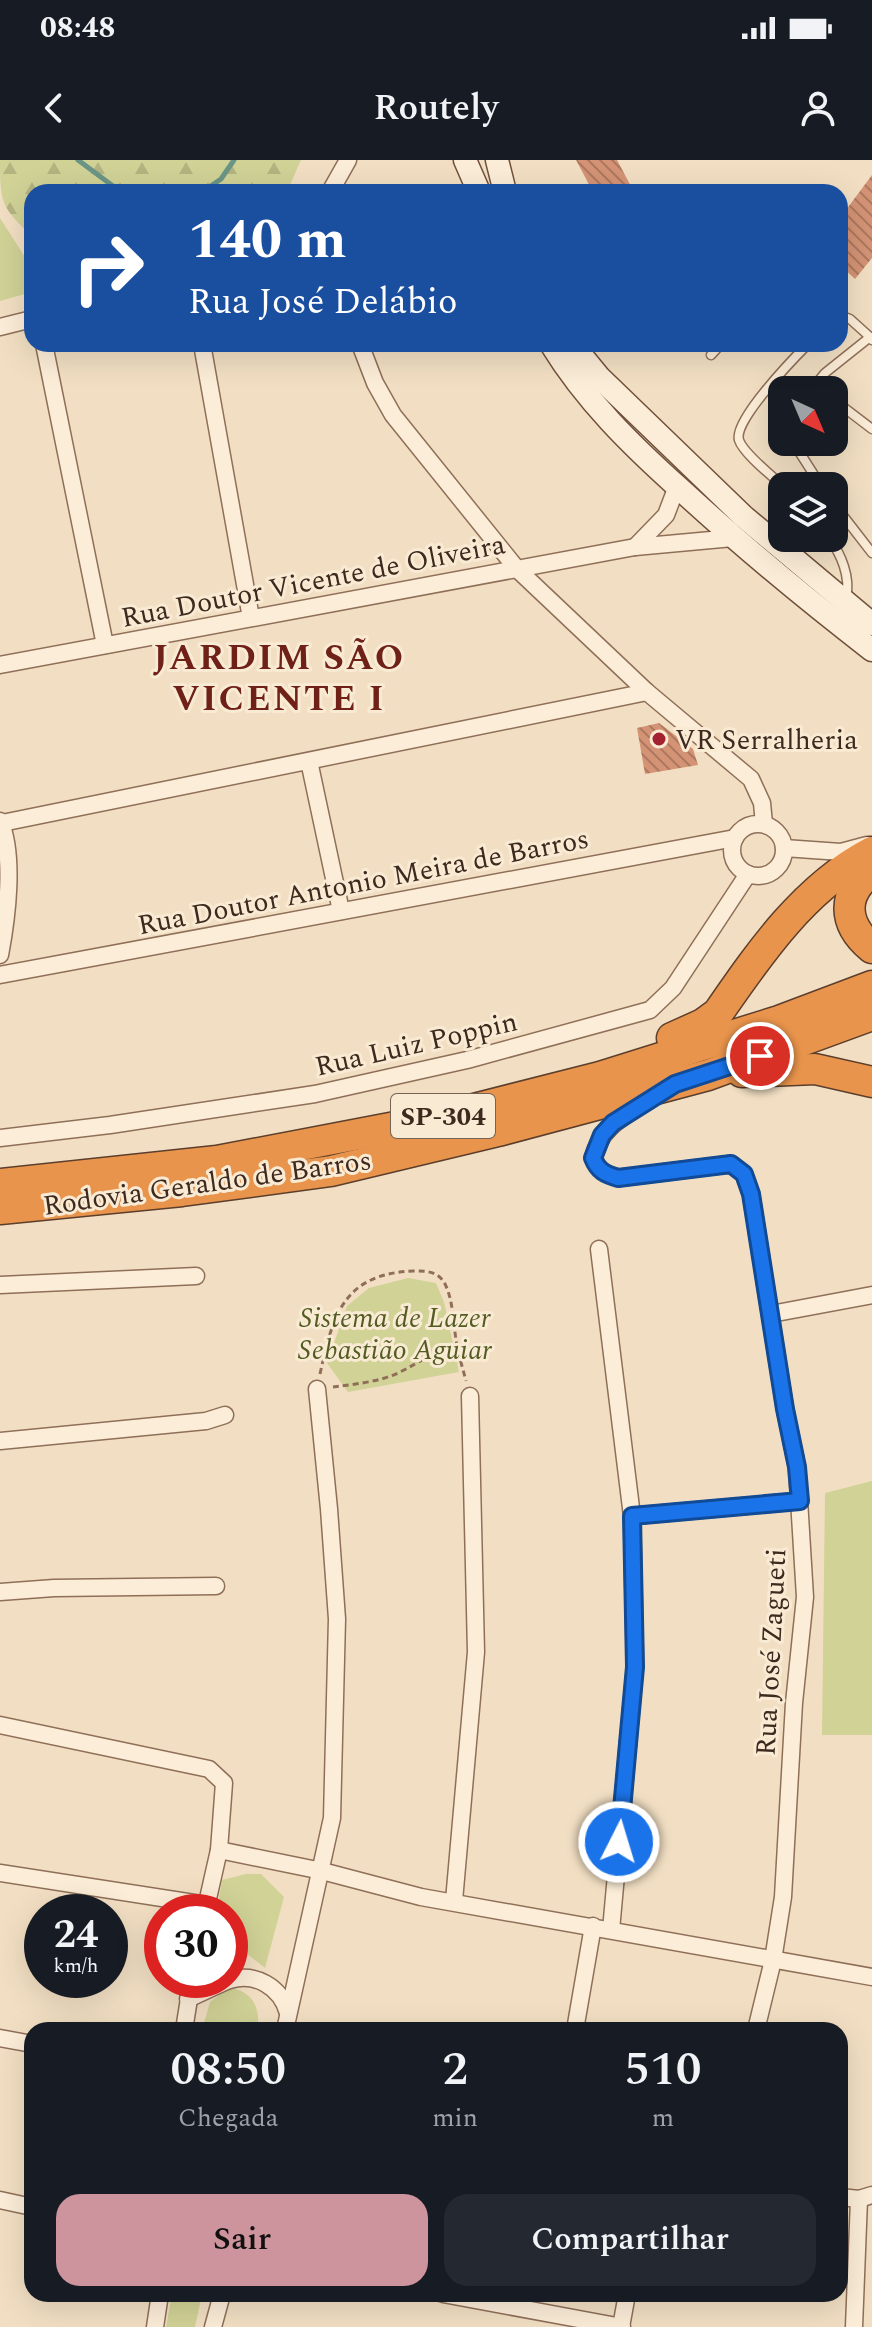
<!DOCTYPE html>
<html lang="pt">
<meta charset="utf-8">
<style>
body{margin:0;font-family:Spectral,serif;background:#242831;color:#f1f3f6;height:100vh;display:flex;flex-direction:column;font-size:30px;white-space:nowrap}
*{box-sizing:border-box;margin:0}
p{font-size:26px;color:#9ea1a6}
.icon{flex:none;width:44px;height:44px;fill:none;stroke:currentColor;stroke-width:2;stroke-linecap:round;stroke-linejoin:round}
.map{position:relative;flex:1;overflow:hidden}
.drawer{position:absolute;left:24px;top:1862px;width:824px;height:280px;display:flex;flex-direction:column;background:#171b24;border-radius:24px;box-shadow:0 8px 32px #0002}
.drawer>*{flex:none}
.guide{position:absolute;left:24px;top:24px;width:824px;height:168px;border-radius:24px;box-shadow:0 8px 32px #0002;background:#1a4fa0;color:#fff;overflow:hidden}
.needle{width:52px;rotate:136deg}
.tools{position:absolute;left:768px;top:216px;display:grid;gap:16px}
.tools a{display:grid;place-items:center;width:80px;height:80px;border-radius:16px;background:#171b24;box-shadow:0 8px 32px #0002;font-size:40px}
.speed{position:absolute;left:24px;top:1734px;display:flex;gap:16px;font-size:40px;font-weight:700;text-align:center}
.speed>*{display:grid;place-content:center;width:104px;height:104px;border-radius:50%;background:#171b24;box-shadow:0 8px 32px #0002;line-height:1}
.speed small{font-size:20px;font-weight:400}
.speed .limit{border:12px solid #d22;background:#fff;color:#111}
.pin{position:absolute;display:grid;place-items:center;width:68px;height:68px;color:#fff;margin:-34px;border:4px solid #fff;border-radius:50%;box-shadow:0 2px 8px #0007}
.me{position:absolute;width:88px;margin:-44px;rotate:5deg;stroke-linejoin:round;filter:drop-shadow(0 0 6px #0008)}
.turn{display:flex;align-items:center;gap:28px;height:168px;padding:0 32px;font-size:36px}
.turn .icon{width:104px;height:104px;stroke-width:2.5}
.turn b{display:block;font-size:56px;line-height:68px}
.eta{display:flex;justify-content:space-evenly;align-items:center;height:136px;text-align:center}
.eta b{font-size:48px;font-weight:600;line-height:56px}
.cta{display:flex;gap:16px;margin-top:auto;padding:16px 32px}
.cta a{flex:1;height:92px;border-radius:24px;background:#ce949d;color:#111;font-size:32px;font-weight:600;line-height:92px;text-align:center}
.cta a+a{background:#242831;color:#f1f3f6}
.status{display:flex;justify-content:space-between;align-items:center;height:56px;padding:0 40px;background:#171b24;direction:ltr}
.status svg{height:22px;fill:currentColor}
header{display:flex;justify-content:space-between;align-items:center;height:104px;padding:0 32px;background:#171b24;font-size:36px;font-weight:600}
.map>svg:first-child{display:block}
.green{fill:#d1d296}
.forest{fill:url(#forest-firs)}
.lines{fill:none;stroke-linecap:round;stroke-linejoin:round}
.stream{stroke:#6b9586;stroke-width:5}
.building{fill:url(#building-back-hatch)}
.lane-casing{stroke:#8f6f58;stroke-width:11}
.street-casing{stroke:#8f6f58;stroke-width:19}
.secondary-casing{stroke:#71503b;stroke-width:25}
.highway-casing{stroke:#5c3e2c;stroke-width:33}
.path{stroke:#8f6f58;stroke-width:3;stroke-dasharray:6 4;stroke-linecap:butt}
.lane{stroke:#fcedd8;stroke-width:8}
.street{stroke:#fcedd8;stroke-width:16}
.secondary{stroke:#fcedd8;stroke-width:22}
.highway{stroke:#e9944c;stroke-width:30}
.route-casing{stroke:#114b97;stroke-width:20}
.route{stroke:#1a73e8;stroke-width:14}
.poi-dot{fill:#a42130;stroke:#f9ead4;stroke-width:3}
.labels{text-anchor:middle;stroke-width:6;stroke-linejoin:round;paint-order:stroke}
.shield{fill:#f9ead4;stroke:#756354;stroke-width:2}
.shield-label{font-size:26px;font-weight:bold;fill:#3d291d}
.street-label{font-size:28px;fill:#3d291d;stroke:#f9ead4}
.poi-label{font-size:28px;fill:#3d291d;stroke:#f9ead4;text-anchor:start}
.park-label{font-size:28px;font-style:italic;fill:#535c22;stroke:#f9ead4}
.district-label{font-size:36px;font-weight:bold;letter-spacing:2px;fill:#6f2118;stroke:#f9ead4}
</style>
<div class="status"><b>08:48</b><svg viewBox="0 0 49 12"><path d="M0 12V9h3v3zM5 12V6h3v6zM10 12V3h3v9zM15 12V0h3v12zM26 1h20v11H26zM47 4h2v5h-2z"/></svg></div>
<header><svg class="icon" aria-label="back" viewBox="0 0 24 24"><path d="M15 5l-7 7 7 7"/></svg>Routely<svg class="icon" aria-label="person" viewBox="0 0 24 24"><circle cx="12" cy="8" r="4"/><path d="M4 21q1-7 8-7t8 7"/></svg></header>
<div class="map">
<svg width="872" height="2167" viewBox="0 0 872 2167">
<defs>
<pattern id="forest-firs" width="22" height="20" patternUnits="userSpaceOnUse" patternTransform="scale(2)"><rect width="22" height="20" fill="#d1d296"/><path d="M5 1l3.5 6h-7zM16 11l3.5 6h-7z" fill="#b4b481"/></pattern>
<pattern id="building-back-hatch" width="6" height="6" patternUnits="userSpaceOnUse" patternTransform="scale(2)"><rect width="6" height="6" fill="#d49375"/><path d="M-1 5l2 2M0 0l6 6M5-1l2 2" fill="none" stroke="#ad785f"/></pattern>
</defs>
<rect width="100%" height="100%" fill="#f2dfc3"/>
<g class="green">
<polygon points="0,58 32,108 32,132 0,141"/>
<polygon points="408,1118 436,1123 444,1142 459,1212 348,1232 327,1203 347,1146 369,1128"/>
<polygon points="872,1321 872,1575 822,1575 825,1333"/>
<polygon points="246,1714 261,1714 284,1737 265,1808 246,1793 230,1788 230,1752 217,1752 222,1720"/>
<path d="M 229,1828 C 253,1831 260,1847 258,1870 L 202,1870 L 210,1842 Z"/>
<polygon points="172,2134 202,2134 195,2167 166,2167"/>
</g>
<path class="forest" d="M 0,0 L 301,0 L 287,32 L 32,32 L 32,76 C 1,47 0,43 0,0 Z"/>
<g class="lines">
<g class="stream">
<polyline points="78,0 121,32"/>
<polyline points="202,32 221,19 234,0"/>
</g>
</g>
<g class="building">
<polygon points="576,0 617,0 634,32 593,32"/>
<polygon points="872,15 872,98 855,119 840,105 840,58"/>
<polygon points="659,563 693,589 698,605 645,614 637,568"/>
</g>
<g class="lines">
<defs>
<g id="lane">
<polyline points="840,155 850,159 870,177"/>
<polyline points="711,195 721,184"/>
<polyline points="811,230 825,213 870,177 872,180"/>
<polyline points="834,240 872,269"/>
<polyline points="793,282 821,326"/>
<path d="M 783,326 C 772,316 743,293 739,280 C 733,261 793,199 808,184"/>
<polyline points="834,344 872,393"/>
<path d="M 829,378 C 841,394 851,417 846,438"/>
</g>
<g id="street">
<polyline points="330,32 348,0"/>
<polyline points="0,167 32,159"/>
<polyline points="44,184 105,485"/>
<polyline points="202,184 251,458"/>
<polyline points="360,184 375,223 393,255 517,409 647,532 751,619 762,643 764,664"/>
<polyline points="635,387 666,355 677,326"/>
<polyline points="0,505 635,387 733,378"/>
<polyline points="309,601 341,751"/>
<path d="M 0,661 C 15,696 7,758 0,795"/>
<polyline points="2,663 647,532"/>
<circle cx="758" cy="690" r="26"/>
<polyline points="784,688 841,692 867,685"/>
<polyline points="0,815 735,678"/>
<path d="M 650,940 C 625,956 600,967 593,998 C 599,1011 605,1014 618,1018 L 731,1004 L 744,1014 L 751,1034 L 785,1249 L 797,1307 L 805,1437 L 794,1543 L 783,1737 L 773,1800 L 756,1870"/>
<polyline points="0,978 110,965 315,934 467,900 650,850 673,828 748,714"/>
<polyline points="599,1089 632,1356 635,1507 611,1770"/>
<polyline points="0,1125 196,1116"/>
<polyline points="771,1154 872,1135"/>
<polyline points="0,1281 206,1261 225,1255"/>
<polyline points="632,1356 800,1341"/>
<polyline points="0,1432 54,1428 216,1426"/>
<polyline points="0,1565 209,1609 224,1623 219,1690 205,1752"/>
<polyline points="219,1690 322,1711 421,1737 872,1817"/>
<polyline points="0,1713 207,1745"/>
<polyline points="454,1741 476,1492 470,1236"/>
<path d="M 230,1820 C 255,1812 281,1827 288,1853"/>
<polyline points="188,1839 229,1820"/>
<polyline points="184,1870 192,1820"/>
<polyline points="285,1870 332,1658 337,1459 329,1349 317,1229"/>
<polyline points="575,1870 593,1766"/>
<polyline points="0,1878 32,1884"/>
<polyline points="840,2037 859,2039 872,2035"/>
<polyline points="0,2040 32,2047"/>
<polyline points="443,2134 622,2167"/>
<polyline points="155,2167 160,2134"/>
<polyline points="213,2167 222,2134"/>
<polyline points="621,2167 627,2134"/>
<polyline points="854,2167 859,2039"/>
</g>
<g id="secondary">
<polyline points="465,0 479,32"/>
<polyline points="497,0 505,32"/>
<path d="M 551,184 C 586,241 631,285 680,329 C 742,386 806,439 872,490"/>
<polyline points="572,184 599,217 743,356 872,464"/>
</g>
<g id="highway">
<path d="M 872,711 C 841,734 843,764 872,788"/>
<path d="M 672,878 L 703,864 L 718,853 C 760,792 805,727 872,692"/>
<polyline points="742,912 815,909 872,922"/>
<polyline points="0,1024 217,1001 427,961 600,917 779,861 872,826"/>
<polyline points="0,1049 182,1031 331,1011 498,971 708,915 872,855"/>
</g>
</defs>
<use href="#lane" class="lane-casing"/>
<use href="#street" class="street-casing"/>
<use href="#secondary" class="secondary-casing"/>
<use href="#highway" class="highway-casing"/>
<g class="path">
<path d="M 320,1214 C 333,1155 343,1114 413,1111 C 427,1111 438,1111 445,1124 C 454,1142 453,1166 457,1185 C 459,1197 463,1209 466,1221"/>
<path d="M 333,1227 C 355,1224 380,1222 400,1212 C 420,1202 435,1191 457,1185"/>
</g>
<use href="#lane" class="lane"/>
<use href="#street" class="street"/>
<use href="#secondary" class="secondary"/>
<use href="#highway" class="highway"/>
</g>
<g class="lines">
<defs>
<path id="route" d="M 619,1682 L 635,1507 L 632,1356 L 800,1341 L 797,1307 L 785,1249 L 751,1034 L 744,1014 L 731,1004 L 618,1018 C 605,1014 598,1011 593,998 L 602,975 L 613,963 L 675,924 L 760,896"/>
</defs>
<use href="#route" class="route-casing"/>
<use href="#route" class="route"/>
</g>
<circle class="poi-dot" cx="659" cy="579" r="8"/>
<g class="labels">
<rect class="shield" x="391" y="934" width="104" height="44" rx="6"/>
<g class="shield-label">
<text x="443" y="965">SP-304</text>
</g>
<g class="street-label">
<text transform="translate(313 420) rotate(-11)" y="10">Rua Doutor Vicente de Oliveira</text>
<text transform="translate(363 721) rotate(-11)" y="10">Rua Doutor Antonio Meira de Barros</text>
<text transform="translate(416 883) rotate(-13)" y="10">Rua Luiz Poppin</text>
<text transform="translate(207 1022) rotate(-8)" y="10">Rodovia Geraldo de Barros</text>
<text transform="translate(770 1492) rotate(-87)" y="10">Rua José Zagueti</text>
</g>
<g class="poi-label">
<text x="675" y="589">VR Serralheria</text>
</g>
<g class="park-label">
<text x="395" y="1167">Sistema de Lazer<tspan x="395" dy="32">Sebastião Aguiar</tspan></text>
</g>
<g class="district-label">
<text x="279" y="509">JARDIM SÃO<tspan x="279" dy="41">VICENTE I</tspan></text>
</g>
</g>
</svg>
<div class="tools">
<a><svg class="needle" viewBox="-14 -14 28 28"><path d="M0-13l5 13h-10z" fill="#e53935"/><path d="M0 13l5-13h-10z" fill="#9ea1a6"/></svg></a>
<a><svg class="icon" aria-label="layers" viewBox="0 0 24 24"><path d="M12 4l9 5-9 5-9-5zM3 14l9 5 9-5"/></svg></a>
</div>
<div class="speed"><div>24<small>km/h</small></div><div class="limit">30</div></div>
<div class="pin" style="left:760px;top:896px;background:#d93025"><svg class="icon" aria-label="arrive" viewBox="0 0 24 24"><path d="M6 21V4h12l-3 4 3 4H6"/></svg></div>
<svg class="me" style="left:619px;top:1682px" viewBox="-20 -20 40 40"><circle r="17" fill="#1a73e8" stroke="#fff" stroke-width="3"/><path d="M0-11L8 9 0 5-8 9z" fill="#fff"/></svg>
<div class="guide">
<div class="turn"><svg class="icon" aria-label="right" viewBox="0 0 24 24"><path d="M7 20v-9h11M14 6l5 5-5 5"/></svg><div><b>140 m</b>Rua José Delábio</div></div>
</div>
<section class="drawer">
<div class="eta">
<div><b>08:50</b><p>Chegada</p></div>
<div><b>2</b><p>min</p></div>
<div><b>510</b><p>m</p></div>
</div>
<div class="cta"><a>Sair</a><a>Compartilhar</a></div>
</section>
</div>
